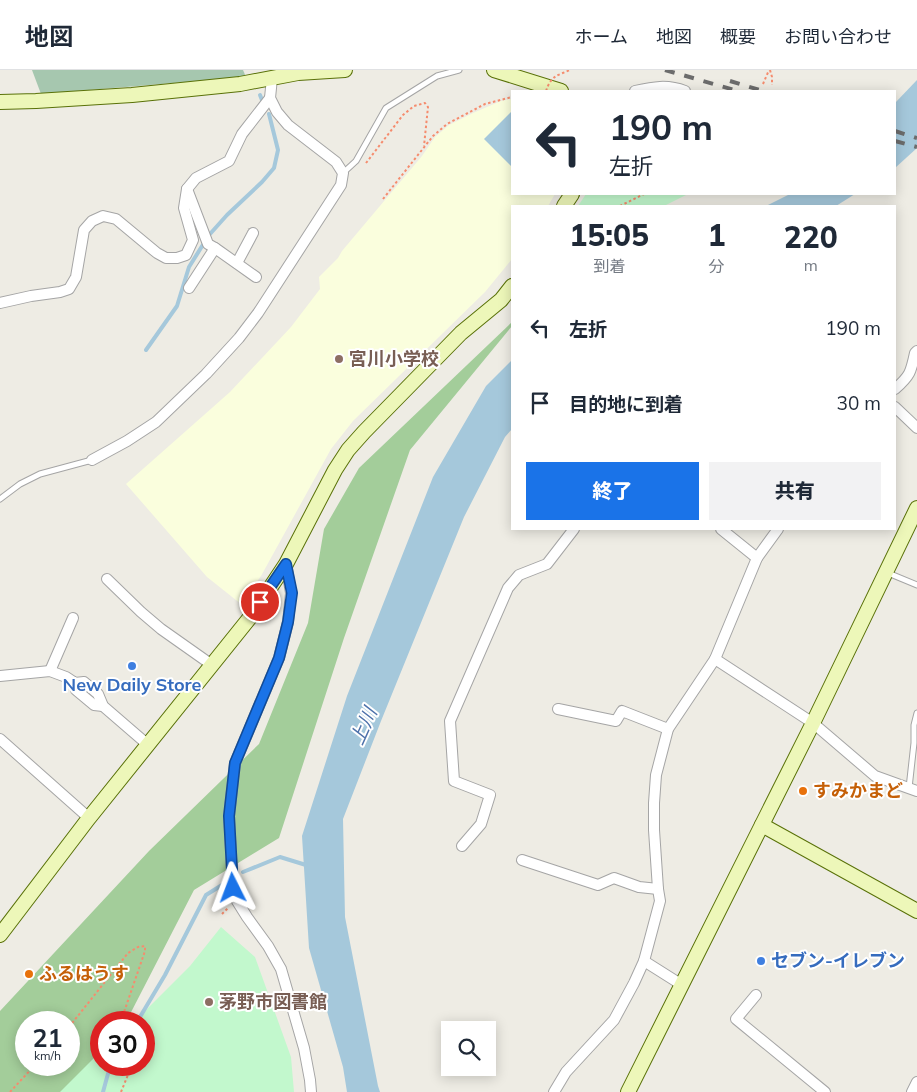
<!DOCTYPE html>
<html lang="ja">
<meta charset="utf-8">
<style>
body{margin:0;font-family:Mulish,"Noto Sans JP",sans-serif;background:#f2f2f3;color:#1f2937;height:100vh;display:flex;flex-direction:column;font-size:19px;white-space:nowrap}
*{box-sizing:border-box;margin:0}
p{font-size:16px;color:#747a83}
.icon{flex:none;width:28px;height:28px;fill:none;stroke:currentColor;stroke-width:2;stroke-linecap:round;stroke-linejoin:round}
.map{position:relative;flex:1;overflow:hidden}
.panel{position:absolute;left:511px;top:135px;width:385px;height:325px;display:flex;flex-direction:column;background:#fff;border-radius:0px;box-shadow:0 2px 12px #0003}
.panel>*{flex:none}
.top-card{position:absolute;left:511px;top:20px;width:385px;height:105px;border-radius:0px;box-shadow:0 2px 12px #0003;background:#fff;color:#1f2937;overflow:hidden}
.tools{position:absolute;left:441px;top:951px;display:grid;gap:10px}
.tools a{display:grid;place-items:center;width:55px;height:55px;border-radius:0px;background:#fff;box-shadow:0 2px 12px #0003;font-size:25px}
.speed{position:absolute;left:15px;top:941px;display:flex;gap:10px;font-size:25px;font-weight:700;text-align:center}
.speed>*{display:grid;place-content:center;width:65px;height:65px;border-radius:50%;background:#fff;box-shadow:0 2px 12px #0003;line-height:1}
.speed small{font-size:12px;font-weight:400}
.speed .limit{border:8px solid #d22;background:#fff;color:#111}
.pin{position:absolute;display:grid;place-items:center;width:42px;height:42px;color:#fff;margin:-21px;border:2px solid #fff;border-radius:50%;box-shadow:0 1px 5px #0007}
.me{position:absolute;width:55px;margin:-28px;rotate:357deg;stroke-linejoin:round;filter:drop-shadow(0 0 4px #0008)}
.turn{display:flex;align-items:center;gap:18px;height:105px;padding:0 15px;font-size:22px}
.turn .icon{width:65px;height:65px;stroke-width:2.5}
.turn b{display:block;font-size:35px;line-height:42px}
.eta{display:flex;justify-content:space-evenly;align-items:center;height:85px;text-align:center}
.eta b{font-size:30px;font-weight:800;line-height:35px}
.button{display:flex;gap:10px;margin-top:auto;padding:10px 15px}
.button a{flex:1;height:58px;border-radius:0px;background:#1a73e8;color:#fff;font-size:20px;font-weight:800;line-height:58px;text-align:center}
.button a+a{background:#f2f2f3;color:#1f2937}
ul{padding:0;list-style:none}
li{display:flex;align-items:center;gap:15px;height:75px;padding:0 15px}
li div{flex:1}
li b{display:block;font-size:19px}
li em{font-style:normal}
header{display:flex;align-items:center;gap:30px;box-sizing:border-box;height:70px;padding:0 25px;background:#fff;border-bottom:1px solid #e0e1e3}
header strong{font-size:24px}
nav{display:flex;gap:28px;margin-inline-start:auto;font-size:18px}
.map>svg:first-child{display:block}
.education{fill:#fafedd}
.forest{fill:#a3cd9a;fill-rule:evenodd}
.cemetery{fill:#a6c7af}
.park{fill:#c2f8cd}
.water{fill:#a5c8db}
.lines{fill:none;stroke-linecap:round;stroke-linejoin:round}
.stream{stroke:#a5c8db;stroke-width:4}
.lane-casing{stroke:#a5a5a5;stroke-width:7}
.street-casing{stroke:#a5a5a5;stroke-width:12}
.secondary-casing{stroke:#597108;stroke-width:16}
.path{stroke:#f58c6e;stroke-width:2;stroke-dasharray:2.5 2.5;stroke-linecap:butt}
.lane{stroke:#fff;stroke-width:5}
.street{stroke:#fff;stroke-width:10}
.secondary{stroke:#edf7b9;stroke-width:14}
.rail{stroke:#6c6c6c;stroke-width:4;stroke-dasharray:10 10;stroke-linecap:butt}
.path-bridge{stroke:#f58c6e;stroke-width:2;stroke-dasharray:2.5 2.5;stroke-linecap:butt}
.route-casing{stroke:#114b97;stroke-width:12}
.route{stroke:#1a73e8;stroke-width:9}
.education-dot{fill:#8d6e63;stroke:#fff;stroke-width:2}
.shop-dot{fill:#3f7fe0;stroke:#fff;stroke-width:2}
.food-dot{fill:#e8710a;stroke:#fff;stroke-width:2}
.labels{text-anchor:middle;stroke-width:4;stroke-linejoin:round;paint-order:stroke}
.education-label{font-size:18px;font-weight:bold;fill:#785e54;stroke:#fff;text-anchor:start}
.shop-label{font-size:18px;font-weight:bold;fill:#366cbe;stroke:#fff}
.food-label{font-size:18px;font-weight:bold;fill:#c56008;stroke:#fff;text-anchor:start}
.water-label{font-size:19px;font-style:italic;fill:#4d71aa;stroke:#fff}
</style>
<header>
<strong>地図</strong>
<nav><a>ホーム</a><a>地図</a><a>概要</a><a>お問い合わせ</a></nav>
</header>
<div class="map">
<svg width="917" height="1022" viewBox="0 0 917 1022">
<rect width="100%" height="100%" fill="#eeece4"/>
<polygon class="education" points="512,29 512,124 555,124 548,136 512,136 512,189 485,222 353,351 331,379 261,506 241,534 207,507 126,414 230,322 291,257 320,219 319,207 338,188 342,181 422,86 435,67 449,55 473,43 501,31"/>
<path class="forest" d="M 512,252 L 512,256 L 410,380 L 344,568 L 279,768 L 194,820 L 126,952 L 101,952 L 101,992 L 92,1022 L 0,1022 L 0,941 L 149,781 L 259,674 L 308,553 L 324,459 L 359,398 ZM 26,952 L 69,952 L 69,995 L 26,995 Z"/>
<polygon class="cemetery" points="32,0 243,0 246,7 41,24"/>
<g class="park">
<polygon points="586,124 688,124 664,136 578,136"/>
<polygon points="221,857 255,887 291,987 294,1022 60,1022 101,981 101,995 144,995 144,952 134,952 190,896"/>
</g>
<g class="water">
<polygon points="917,10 917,78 895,98 895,33"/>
<polygon points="512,41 512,97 484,69"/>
<polygon points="790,124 855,124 836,136 766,136"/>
<polygon points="512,290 512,359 505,367 464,447 381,651 343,749 345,847 378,1016 380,1022 347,1022 343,997 309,878 302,766 347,626 433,407 486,316"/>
</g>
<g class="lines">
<g class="stream">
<polyline points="260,25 262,30"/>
<polyline points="210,164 227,145 262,112 274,98 278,80 269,44"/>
<polyline points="146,280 177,236 189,197 204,173"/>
<polyline points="243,802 280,787 306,795"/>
<polyline points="137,952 165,905 206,825 222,815"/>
<polyline points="103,1022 109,1000 112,995"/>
</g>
<defs>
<g id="lane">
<polyline points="343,103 356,91 386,38 437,6 459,0"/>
<polyline points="0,429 20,414 40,404 92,390"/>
<polyline points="888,503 917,515"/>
<polyline points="909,718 914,673 914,655 917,643"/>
</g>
<g id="street">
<path d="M 635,21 C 653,17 667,14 685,21"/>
<polyline points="187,119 208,174 215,178 189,218"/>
<polyline points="215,178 256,207"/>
<polyline points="237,193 253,163"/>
<polyline points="0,233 31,226 60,222 69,219 76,207 84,160 92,151 103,146 116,149 157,183 166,188 177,188 186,185 193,170 184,138 187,119 196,108 229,91 242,64 270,28"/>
<path d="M 895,319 C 910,306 911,302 915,283 L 917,281"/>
<polyline points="895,337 917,358"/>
<polyline points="92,390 127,371 156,352 206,304 239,268 258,243 341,115 343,103 336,92 288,55 277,42 270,28 272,8"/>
<polyline points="721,459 757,488"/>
<polyline points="286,494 291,523 288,552 279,588 235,693 229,746 233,818 237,831 247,847 268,876 281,899 304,978 310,1010 311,1022"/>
<polyline points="107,509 141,542 161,559 212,595"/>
<polyline points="715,589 813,653 875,706 917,721"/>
<polyline points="50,601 73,548"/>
<polyline points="0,606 50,601 66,607 75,613 84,612 98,624 103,636 147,674"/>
<polyline points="75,613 76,620 94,635 103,636"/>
<polyline points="558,639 616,651 622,641 668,659"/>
<polyline points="0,669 89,748"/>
<polyline points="462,776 481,754 490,725 454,711 450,651 508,518 519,505 547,494 574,459"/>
<polyline points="522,790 598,815 614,808 639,817 658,819"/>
<polyline points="644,891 682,915"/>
<polyline points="756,925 736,949 825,1022"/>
<polyline points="554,1022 566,1002 614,950 634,913 644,891 660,831 658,819 654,760 654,733 656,705 668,659 715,589 757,488 778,459"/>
<polyline points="912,1022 917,1012"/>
</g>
<g id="secondary">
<polyline points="494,0 561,21"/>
<polyline points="0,32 36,31 132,25 240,14 298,3 345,0"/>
<polyline points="564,136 572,124"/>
<polyline points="762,755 917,841"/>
<polyline points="0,865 89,748 252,545 286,494 335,400 348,380 364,362 461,263 501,230 512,216"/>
<polyline points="628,1022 813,653 917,438"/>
</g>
</defs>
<use href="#lane" class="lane-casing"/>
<use href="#street" class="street-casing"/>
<use href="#secondary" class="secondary-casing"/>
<g class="path">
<polyline points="770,0 772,7 772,15"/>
<polyline points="763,14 769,0"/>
<polyline points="366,93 403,45 414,36 425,33 428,37 424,76"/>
<polyline points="383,129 433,66 447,54 485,34 512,27"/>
<polyline points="620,136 644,124"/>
<polyline points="222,844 229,837"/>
<polyline points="69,957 128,883 138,877 145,876 145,881 123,945 129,952"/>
<polyline points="144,960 150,962"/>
<polyline points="144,973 147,967"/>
<polyline points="10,1022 35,995"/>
<polyline points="121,1022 132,995"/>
</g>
<use href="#lane" class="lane"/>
<use href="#street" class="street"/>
<use href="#secondary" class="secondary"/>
<g class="rail">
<polyline points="665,0 738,21"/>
<polyline points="730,11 763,21"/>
<polyline points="895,61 917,68"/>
<polyline points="895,71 917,77"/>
</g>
<path class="path-bridge" d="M 546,21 C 551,6 556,6 570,0"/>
</g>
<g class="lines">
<defs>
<polyline id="route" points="233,818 229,746 235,693 279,588 288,552 292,523 286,494 260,532"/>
</defs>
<use href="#route" class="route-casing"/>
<use href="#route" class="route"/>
</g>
<g class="education-dot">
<circle cx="339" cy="289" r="5"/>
<circle cx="209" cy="932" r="5"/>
</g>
<g class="shop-dot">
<circle cx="132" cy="596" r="5"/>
<circle cx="761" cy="891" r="5"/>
</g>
<g class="food-dot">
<circle cx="803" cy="721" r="5"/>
<circle cx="29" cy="904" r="5"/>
</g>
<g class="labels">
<g class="education-label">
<text x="349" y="295">宮川小学校</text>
<text x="219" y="938">茅野市図書館</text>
</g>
<g class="shop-label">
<text x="132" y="621">New Daily Store</text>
<text x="771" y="897" text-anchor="start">セブン-イレブン</text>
</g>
<g class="food-label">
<text x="813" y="727">すみかまど</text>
<text x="39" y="910">ふるはうす</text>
</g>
<g class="water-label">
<text transform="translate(363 656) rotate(-66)" y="7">上川</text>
</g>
</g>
</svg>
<div class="tools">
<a><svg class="icon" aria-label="search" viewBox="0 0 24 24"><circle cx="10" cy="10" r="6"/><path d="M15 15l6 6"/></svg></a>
</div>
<div class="speed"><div>21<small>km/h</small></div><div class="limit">30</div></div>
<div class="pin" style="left:260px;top:532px;background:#d93025"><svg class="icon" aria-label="arrive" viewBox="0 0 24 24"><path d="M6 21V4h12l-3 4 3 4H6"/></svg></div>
<svg class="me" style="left:233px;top:818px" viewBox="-20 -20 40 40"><path d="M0-17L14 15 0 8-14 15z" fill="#1a73e8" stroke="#fff" stroke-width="4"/></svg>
<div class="top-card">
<div class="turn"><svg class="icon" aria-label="left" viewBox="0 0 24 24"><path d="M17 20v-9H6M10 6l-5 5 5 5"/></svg><div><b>190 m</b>左折</div></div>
</div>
<section class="panel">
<div class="eta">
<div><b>15:05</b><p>到着</p></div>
<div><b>1</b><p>分</p></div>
<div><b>220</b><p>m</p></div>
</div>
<ul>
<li><svg class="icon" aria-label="left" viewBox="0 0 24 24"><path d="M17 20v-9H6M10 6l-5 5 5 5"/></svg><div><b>左折</b></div><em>190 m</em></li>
<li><svg class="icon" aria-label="arrive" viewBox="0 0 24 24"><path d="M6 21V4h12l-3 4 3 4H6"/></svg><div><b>目的地に到着</b></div><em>30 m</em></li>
</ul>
<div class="button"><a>終了</a><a>共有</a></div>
</section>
</div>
